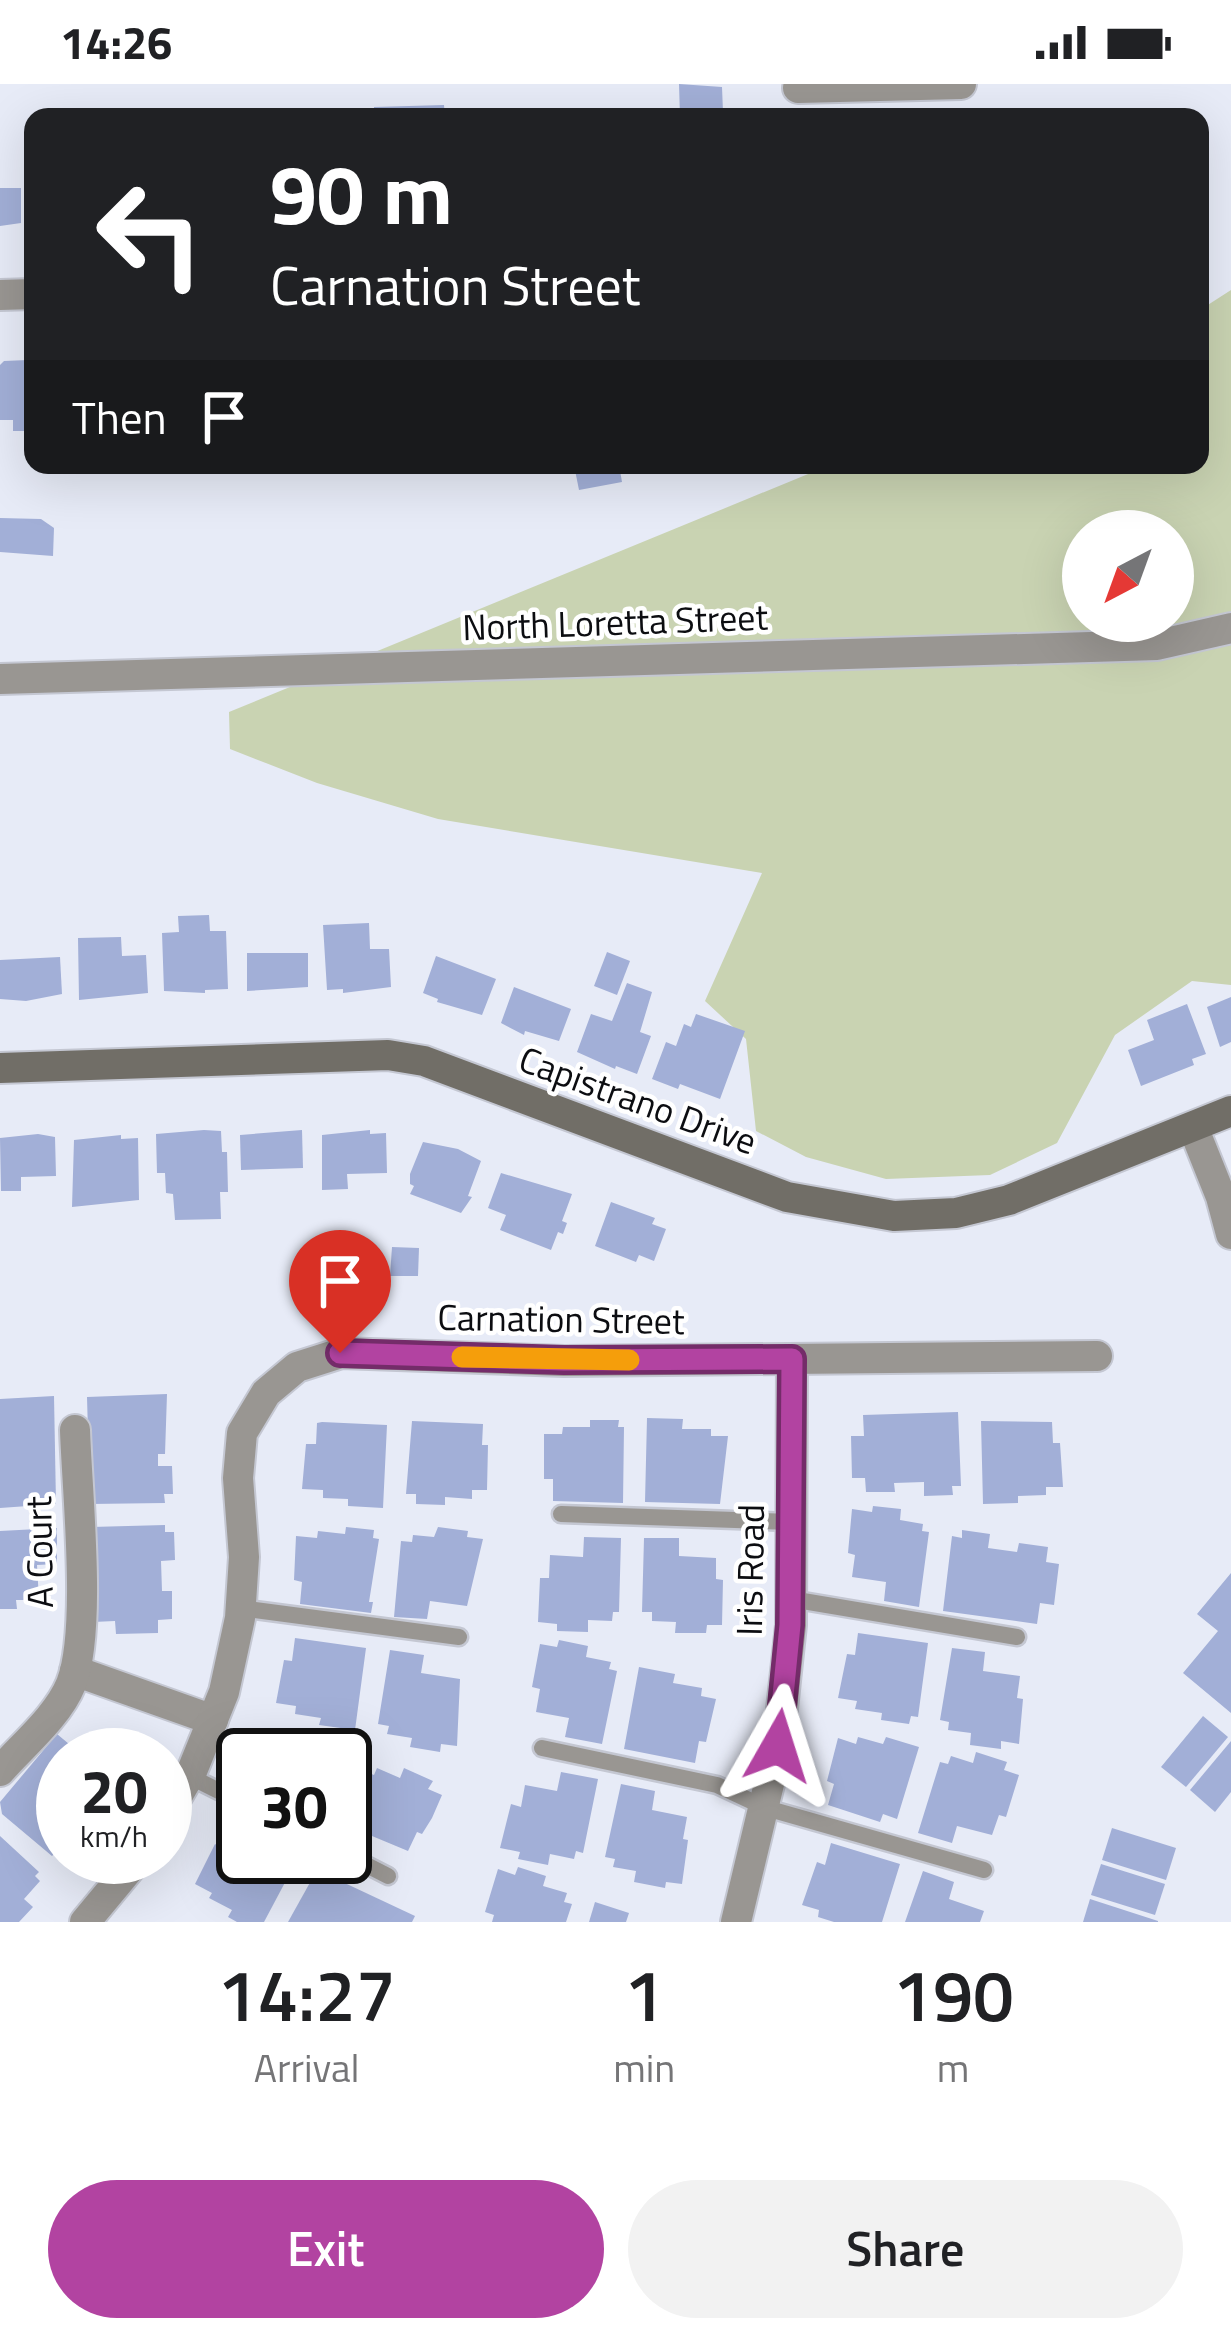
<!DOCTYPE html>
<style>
body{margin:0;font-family:"Titillium Web",sans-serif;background:#f2f2f2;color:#202124;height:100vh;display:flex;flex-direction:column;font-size:45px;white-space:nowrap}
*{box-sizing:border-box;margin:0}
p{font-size:39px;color:#757577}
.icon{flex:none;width:66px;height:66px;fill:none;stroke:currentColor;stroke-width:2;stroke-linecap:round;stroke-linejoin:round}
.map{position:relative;height:1838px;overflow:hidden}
.details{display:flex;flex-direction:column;background:#fff;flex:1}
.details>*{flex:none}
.guide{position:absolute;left:24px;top:24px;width:1185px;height:366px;border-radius:24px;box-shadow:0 12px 48px #0002;background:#202124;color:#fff;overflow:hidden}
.needle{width:78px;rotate:221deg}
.fabs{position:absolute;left:1062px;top:426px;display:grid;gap:24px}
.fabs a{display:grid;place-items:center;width:132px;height:132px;border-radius:50%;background:#fff;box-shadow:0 12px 48px #0002;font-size:60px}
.speed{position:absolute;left:36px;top:1644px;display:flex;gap:24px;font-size:60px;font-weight:700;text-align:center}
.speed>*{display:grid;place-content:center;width:156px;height:156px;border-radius:50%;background:#fff;box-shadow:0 12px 48px #0002;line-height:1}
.speed small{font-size:30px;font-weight:400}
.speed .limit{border:6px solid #111;border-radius:18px;background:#fff;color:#111}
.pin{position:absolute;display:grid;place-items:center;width:102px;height:102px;color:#fff;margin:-123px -51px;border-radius:50% 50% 50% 0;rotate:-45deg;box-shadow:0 0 12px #0007}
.pin .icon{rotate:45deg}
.me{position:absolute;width:132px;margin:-66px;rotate:6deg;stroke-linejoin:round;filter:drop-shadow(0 0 9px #0008)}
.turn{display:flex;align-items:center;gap:42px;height:252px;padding:0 48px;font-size:54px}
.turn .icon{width:156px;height:156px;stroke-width:2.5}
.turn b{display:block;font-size:84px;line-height:102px}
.then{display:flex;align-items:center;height:114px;padding:0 48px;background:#0003;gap:24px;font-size:45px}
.eta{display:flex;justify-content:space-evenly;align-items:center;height:204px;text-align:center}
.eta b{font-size:72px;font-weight:600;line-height:84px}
.primary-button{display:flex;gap:24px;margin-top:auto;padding:24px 48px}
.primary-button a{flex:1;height:138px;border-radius:72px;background:#b243a1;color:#fff;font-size:48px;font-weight:600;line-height:138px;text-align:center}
.primary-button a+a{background:#f2f2f2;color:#202124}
.status{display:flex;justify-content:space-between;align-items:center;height:84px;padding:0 60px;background:#fff;direction:ltr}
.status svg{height:33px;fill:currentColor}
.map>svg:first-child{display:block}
.green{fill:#c9d3b2;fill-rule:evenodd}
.building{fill:#a2afd7}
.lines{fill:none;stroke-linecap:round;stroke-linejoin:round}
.lane-casing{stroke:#c4c7d2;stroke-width:21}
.street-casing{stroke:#c4c7d2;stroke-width:34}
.secondary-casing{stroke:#c4c7d2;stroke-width:34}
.lane{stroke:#999692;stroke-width:16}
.street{stroke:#999692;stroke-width:30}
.secondary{stroke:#716e67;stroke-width:30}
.route-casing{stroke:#742c69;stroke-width:30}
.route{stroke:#b243a1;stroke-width:21}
.slow{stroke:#f59e0b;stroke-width:21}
.labels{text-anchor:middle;stroke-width:9;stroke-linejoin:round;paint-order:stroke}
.street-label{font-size:36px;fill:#0c0d11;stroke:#fff}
</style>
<div class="status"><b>14:26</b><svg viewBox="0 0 49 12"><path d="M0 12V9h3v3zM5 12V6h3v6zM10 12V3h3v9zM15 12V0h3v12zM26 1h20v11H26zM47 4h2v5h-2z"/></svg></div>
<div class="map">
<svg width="1231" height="1838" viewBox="0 0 1231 1838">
<rect width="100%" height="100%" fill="#e7ebf7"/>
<path class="green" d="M 1231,206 L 1231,901 L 1192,897 L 1115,951 L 1057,1059 L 990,1091 L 886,1095 L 806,1073 L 756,1047 L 746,955 L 705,917 L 762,789 L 438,735 L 317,699 L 230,665 L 229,628 L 830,381 L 1200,381 L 1200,226 ZM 1083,447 L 1173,447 L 1173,537 L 1083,537 Z"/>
<g class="building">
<polygon points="679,0 722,3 723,28 719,29 719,33 680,33"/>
<polygon points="444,21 445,33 374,33 374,23"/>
<polygon points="0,104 21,104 21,139 0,142"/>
<polygon points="28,276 33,280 33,347 13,347 13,336 0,336 0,281 4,277"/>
<polygon points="604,381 619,381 622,398 579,406 575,386"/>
<polygon points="0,434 41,435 54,444 53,472 0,468"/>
<polygon points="209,831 210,847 226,847 228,905 205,906 205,909 164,907 162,849 179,848 178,832"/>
<polygon points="369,839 370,865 389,865 391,903 343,909 343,905 327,906 323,841"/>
<polygon points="121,853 122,872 146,871 148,909 79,916 78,854"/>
<polygon points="607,868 630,877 617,911 594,902"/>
<polygon points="247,869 308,869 308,903 247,907"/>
<polygon points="436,872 496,895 482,931 437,918 438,915 423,909"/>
<polygon points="60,873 62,910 26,917 0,915 0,876"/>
<polygon points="627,899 652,908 640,948 651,952 637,990 616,982 615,985 577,968 591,930 612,937"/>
<polygon points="514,903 571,925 559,957 525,947 524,951 501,939"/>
<polygon points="1231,913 1231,958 1220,963 1207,923"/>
<polygon points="1187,920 1206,970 1192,975 1194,981 1141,1002 1128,966 1154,956 1147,936"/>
<polygon points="696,930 745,947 720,1015 680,1000 678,1005 652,995 666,958 676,962 684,940 691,943"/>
<polygon points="204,1046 221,1047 222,1068 227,1068 228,1108 220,1108 221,1135 175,1136 173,1110 166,1109 165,1089 157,1089 156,1050"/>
<polygon points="302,1046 303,1084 241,1086 240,1051"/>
<polygon points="370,1046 370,1050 386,1049 387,1089 347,1090 348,1105 322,1106 322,1051"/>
<polygon points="38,1050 55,1053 56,1092 21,1093 21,1107 1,1107 0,1054"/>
<polygon points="121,1051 121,1055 138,1054 139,1116 72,1123 74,1056"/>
<polygon points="423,1058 458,1065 481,1077 468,1112 472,1113 461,1129 410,1110 414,1102 410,1100 410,1090"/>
<polygon points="501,1089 572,1110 562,1137 567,1139 563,1150 558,1148 551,1166 500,1146 506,1131 488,1124"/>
<polygon points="611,1118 655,1134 652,1140 666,1145 654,1177 639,1171 636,1178 595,1162"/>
<polygon points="392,1163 419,1164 418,1192 390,1192"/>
<polygon points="167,1310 165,1370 158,1370 158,1382 172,1382 173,1410 164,1410 165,1419 90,1420 87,1313"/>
<polygon points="54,1312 56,1420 0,1424 0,1315"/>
<polygon points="958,1328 961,1402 952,1402 953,1411 924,1412 924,1398 894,1399 895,1408 866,1408 865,1394 852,1394 851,1352 864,1352 863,1331"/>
<polygon points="647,1334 683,1335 682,1345 711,1345 711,1352 728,1352 720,1420 645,1418"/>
<polygon points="590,1336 619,1336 618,1343 624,1343 623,1419 553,1417 553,1395 544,1395 544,1350 562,1350 563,1343 590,1343"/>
<polygon points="412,1337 483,1340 482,1361 488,1361 487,1406 472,1406 472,1415 445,1413 445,1421 416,1420 416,1410 406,1410"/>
<polygon points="981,1337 1052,1338 1053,1359 1060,1359 1063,1403 1046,1403 1046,1411 1018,1412 1018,1419 983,1420"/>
<polygon points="322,1338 387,1341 383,1424 348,1422 348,1415 323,1414 323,1406 302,1405 306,1360 316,1360 317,1339"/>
<polygon points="873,1422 901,1425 900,1436 923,1440 922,1447 929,1448 919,1523 884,1517 886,1498 852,1493 855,1471 848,1469 852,1425 872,1428"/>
<polygon points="165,1441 165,1448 174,1448 175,1476 161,1477 162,1507 172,1507 172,1535 158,1536 158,1549 116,1550 115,1537 93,1538 91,1443"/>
<polygon points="346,1443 374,1446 373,1454 379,1455 369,1518 373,1518 371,1529 300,1520 302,1498 294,1496 296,1452 317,1454 318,1447 345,1450"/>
<polygon points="438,1443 468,1447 467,1453 483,1455 467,1522 430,1517 427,1535 394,1533 401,1457 412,1458 413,1451 434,1453"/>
<polygon points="57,1444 57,1480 37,1481 39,1516 16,1516 17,1525 0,1525 0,1447"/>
<polygon points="962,1446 990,1450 988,1464 1017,1468 1019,1459 1048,1463 1046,1478 1059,1480 1054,1521 1040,1519 1037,1540 943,1527 952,1452 962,1454"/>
<polygon points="584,1453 621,1454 619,1528 613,1528 612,1537 588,1536 588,1548 557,1547 557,1540 538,1538 540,1494 549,1494 550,1471 583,1473"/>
<polygon points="644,1454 679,1454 679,1472 716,1474 716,1495 723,1496 722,1541 707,1541 706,1549 675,1549 676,1538 652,1537 652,1528 642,1528"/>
<polygon points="1231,1489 1231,1629 1183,1589 1218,1547 1197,1530"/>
<polygon points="858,1549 928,1559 918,1633 911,1632 909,1640 881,1636 882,1629 855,1625 857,1617 838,1614 847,1570 855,1571"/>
<polygon points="295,1554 366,1564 355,1646 319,1641 321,1634 295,1630 296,1622 276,1619 284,1576 292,1577"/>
<polygon points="559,1556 588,1562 586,1573 611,1578 609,1585 617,1587 602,1660 565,1653 569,1634 536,1628 540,1605 532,1603 540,1560 557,1563"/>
<polygon points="952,1564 985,1568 983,1587 1020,1592 1017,1614 1023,1615 1019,1660 1001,1657 1001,1665 970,1661 971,1649 948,1646 949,1638 940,1636"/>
<polygon points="390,1566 424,1571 421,1589 460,1595 457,1662 441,1660 440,1668 410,1663 412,1654 387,1650 389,1642 378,1640"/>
<polygon points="639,1583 675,1590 673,1599 702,1604 701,1612 716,1615 706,1658 699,1657 695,1679 624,1665"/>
<polygon points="1203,1632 1228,1653 1186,1703 1161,1683"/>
<polygon points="283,1648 317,1662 320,1655 346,1668 345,1671 261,1671 271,1650 280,1654"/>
<polygon points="57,1650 75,1665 84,1654 104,1671 63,1671 63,1768 59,1765 52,1772 2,1730 0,1718"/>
<polygon points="858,1653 883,1660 886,1653 919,1663 897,1735 883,1730 880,1738 828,1721 834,1700 827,1697 838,1654 856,1660"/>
<polygon points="1231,1657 1231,1708 1215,1728 1190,1706"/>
<polygon points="976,1668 1007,1678 1004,1686 1019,1691 1006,1733 999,1731 992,1751 957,1742 952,1759 918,1749 940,1678 948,1680 951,1672 973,1679"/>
<polygon points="377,1684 400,1694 404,1684 433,1697 428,1705 442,1711 432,1734 422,1750 417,1748 408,1767 372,1752 365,1768 345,1759 345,1729 364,1687 374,1691"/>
<polygon points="561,1688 598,1695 583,1769 576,1767 574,1775 550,1770 548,1781 518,1775 520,1768 500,1764 511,1720 521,1723 525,1701 557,1707"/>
<polygon points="621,1700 655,1707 652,1726 687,1733 683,1755 688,1756 682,1800 666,1798 665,1804 634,1798 636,1787 613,1783 615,1775 605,1773"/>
<polygon points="234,1744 243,1749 243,1773 298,1774 264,1838 237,1838 228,1833 232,1826 209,1814 212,1809 195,1800 215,1760 223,1765"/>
<polygon points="1112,1744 1176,1764 1166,1796 1102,1776"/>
<polygon points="0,1752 39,1788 35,1792 40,1797 24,1815 33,1823 19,1838 0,1838"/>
<polygon points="831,1759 900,1780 882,1838 834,1838 818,1833 819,1826 802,1821 817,1778 825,1781"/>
<polygon points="1101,1780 1165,1800 1155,1831 1091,1811"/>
<polygon points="518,1783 546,1792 543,1802 567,1809 564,1818 572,1820 566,1838 492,1838 494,1831 485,1828 498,1785 515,1791"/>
<polygon points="317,1786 415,1832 412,1838 288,1838"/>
<polygon points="923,1787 954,1798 949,1815 984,1827 980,1838 905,1838"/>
<polygon points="1090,1815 1158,1837 1158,1838 1083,1838"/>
<polygon points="595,1818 629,1829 626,1838 589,1838"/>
</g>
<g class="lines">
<defs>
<g id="lane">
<polyline points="561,1430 791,1438"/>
<polyline points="791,1515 1017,1553"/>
<polyline points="240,1524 459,1553"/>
<polyline points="542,1664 717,1701 766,1724 984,1786"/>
<polyline points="189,1692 243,1719"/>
<polyline points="345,1770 388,1792"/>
</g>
<g id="street">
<polyline points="798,4 961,0"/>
<polyline points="0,211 33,210"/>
<polyline points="0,595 1157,561 1231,544"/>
<polyline points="1193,1043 1221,1113 1231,1150"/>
<polyline points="75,1587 213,1636"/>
<path d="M 0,1687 C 23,1661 58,1632 71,1600 C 92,1546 77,1409 75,1346"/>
<polyline points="165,1733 192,1687 224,1608 240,1534 244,1473 238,1394 242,1349 266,1309 297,1283 341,1269 564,1277 1097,1272"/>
<polyline points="85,1838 139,1773"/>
<polyline points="736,1838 778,1662 791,1541 792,1275"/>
</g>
<polyline id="secondary" points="0,984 388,971 424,977 787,1113 894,1132 956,1129 1009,1116 1231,1027"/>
</defs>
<use href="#lane" class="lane-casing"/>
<use href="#street" class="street-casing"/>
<use href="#secondary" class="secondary-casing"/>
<use href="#lane" class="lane"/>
<use href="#street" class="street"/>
<use href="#secondary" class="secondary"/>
</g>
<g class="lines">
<defs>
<polyline id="route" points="340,1269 564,1276 792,1275 790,1541 778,1662"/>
</defs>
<use href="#route" class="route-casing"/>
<use href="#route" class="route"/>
<polyline class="slow" points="462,1273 629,1276"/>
</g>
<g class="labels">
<g class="street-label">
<text transform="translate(615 538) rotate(-2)" y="13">North Loretta Street</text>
<text transform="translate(638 1016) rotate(20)" y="13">Capistrano Drive</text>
<text transform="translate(561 1235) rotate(1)" y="13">Carnation Street</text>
<text transform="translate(39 1468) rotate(-91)" y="13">A Court</text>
<text transform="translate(750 1486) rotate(-89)" y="13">Iris Road</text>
</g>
</g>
</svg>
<div class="fabs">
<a><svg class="needle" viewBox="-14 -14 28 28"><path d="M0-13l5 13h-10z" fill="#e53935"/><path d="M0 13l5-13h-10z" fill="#757577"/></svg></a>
</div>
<div class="speed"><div>20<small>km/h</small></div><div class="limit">30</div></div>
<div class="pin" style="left:340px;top:1269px;background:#d93025"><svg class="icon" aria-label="arrive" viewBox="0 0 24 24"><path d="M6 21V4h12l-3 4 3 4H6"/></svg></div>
<svg class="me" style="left:778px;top:1662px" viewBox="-20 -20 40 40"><path d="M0-17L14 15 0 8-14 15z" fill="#b243a1" stroke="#fff" stroke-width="4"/></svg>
<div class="guide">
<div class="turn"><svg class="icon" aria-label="left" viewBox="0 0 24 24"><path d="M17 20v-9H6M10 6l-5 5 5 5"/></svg><div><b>90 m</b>Carnation Street</div></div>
<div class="then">Then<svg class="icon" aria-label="arrive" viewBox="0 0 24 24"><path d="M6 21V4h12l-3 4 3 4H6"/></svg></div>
</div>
</div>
<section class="details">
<div class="eta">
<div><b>14:27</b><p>Arrival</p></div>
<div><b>1</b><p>min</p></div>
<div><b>190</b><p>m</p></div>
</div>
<div class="primary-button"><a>Exit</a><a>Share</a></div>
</section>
